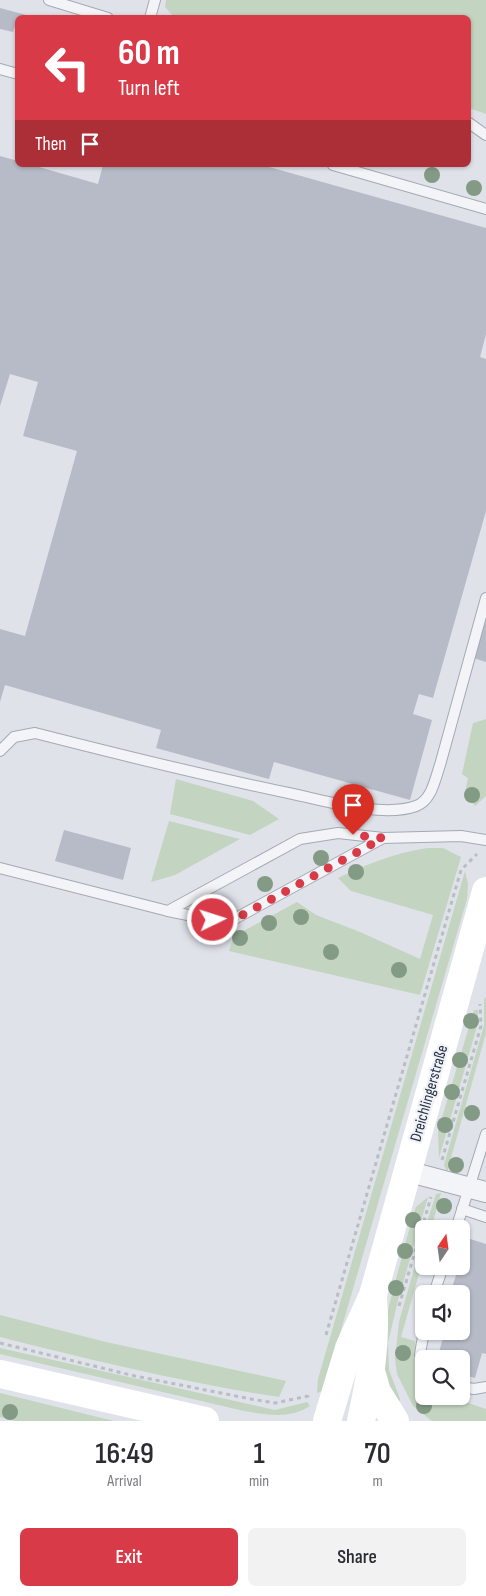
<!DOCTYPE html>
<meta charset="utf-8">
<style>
body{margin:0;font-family:"Sofia Sans Condensed",sans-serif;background:#f2f2f3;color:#2b2b33;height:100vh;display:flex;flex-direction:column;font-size:19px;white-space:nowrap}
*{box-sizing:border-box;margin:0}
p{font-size:16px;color:#7c7c81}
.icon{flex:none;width:28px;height:28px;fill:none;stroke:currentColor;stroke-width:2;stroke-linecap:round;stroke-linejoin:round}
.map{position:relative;height:1421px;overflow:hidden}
.side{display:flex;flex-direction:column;background:#fff;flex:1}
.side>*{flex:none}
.hud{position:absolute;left:15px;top:15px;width:456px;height:152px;border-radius:8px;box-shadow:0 1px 4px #0004;background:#d83b47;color:#fff;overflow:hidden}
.needle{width:32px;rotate:13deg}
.fabs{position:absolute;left:415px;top:1220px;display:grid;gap:10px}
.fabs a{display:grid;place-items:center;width:55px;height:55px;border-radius:8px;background:#fff;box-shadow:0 1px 4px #0004;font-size:25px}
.pin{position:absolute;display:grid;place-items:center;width:42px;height:42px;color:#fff;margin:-51px -21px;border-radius:50% 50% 50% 0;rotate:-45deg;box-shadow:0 0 5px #0007}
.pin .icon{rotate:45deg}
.me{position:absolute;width:55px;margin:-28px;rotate:86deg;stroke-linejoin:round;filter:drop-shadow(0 0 4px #0008)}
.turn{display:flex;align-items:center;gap:18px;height:105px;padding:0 20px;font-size:22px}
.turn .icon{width:65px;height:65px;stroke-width:2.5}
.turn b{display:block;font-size:35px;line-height:42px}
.then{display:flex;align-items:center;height:48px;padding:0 20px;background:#0003;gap:10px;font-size:19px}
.eta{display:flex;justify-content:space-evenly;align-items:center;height:85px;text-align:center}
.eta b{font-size:30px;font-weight:600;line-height:35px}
.cta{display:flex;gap:10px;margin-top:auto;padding:10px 20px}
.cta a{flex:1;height:58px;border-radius:8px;background:#d83b47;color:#fff;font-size:20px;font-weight:600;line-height:58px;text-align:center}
.cta a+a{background:#f2f2f3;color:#2b2b33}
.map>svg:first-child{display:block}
.green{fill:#c3d4c0}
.building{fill:#b6bbc7}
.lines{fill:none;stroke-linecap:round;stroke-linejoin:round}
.lane-casing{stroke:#a4a9b4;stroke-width:12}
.street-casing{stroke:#a4a9b4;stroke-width:22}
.path{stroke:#b9bdc4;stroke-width:3;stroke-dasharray:4 4;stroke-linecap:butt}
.lane{stroke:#f2f4f7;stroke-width:10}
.street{stroke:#f2f4f7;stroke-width:20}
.secondary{stroke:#fff;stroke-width:28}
.tree{fill:#839a85}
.route{stroke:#d83b47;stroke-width:9;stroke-dasharray:0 16.2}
.labels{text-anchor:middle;stroke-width:4.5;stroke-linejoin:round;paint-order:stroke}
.street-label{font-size:16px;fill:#272f42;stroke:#eff2f7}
</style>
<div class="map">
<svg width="486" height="1421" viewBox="0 0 486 1421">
<rect width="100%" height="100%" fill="#dfe2e9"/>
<g class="green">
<polygon points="166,0 486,0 486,114 469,108 469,18 174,17 165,7"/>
<polygon points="486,719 486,796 475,806 465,793 468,778 462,774 473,723"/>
<polygon points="176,779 253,801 279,819 250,835 170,814"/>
<polygon points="169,821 240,839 175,875 151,882"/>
<path d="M 427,848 L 443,848 L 461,857 L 420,995 L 229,951 L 234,936 L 297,902 L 316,915 L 360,932 L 420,959 L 433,915 L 351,891 L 338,878 C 367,864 395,853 427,848 Z"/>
<polygon points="465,871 468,884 467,899 331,1364 322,1391 317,1393 318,1379"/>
<polygon points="486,997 486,1033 447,1172 444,1165 484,1025 484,999"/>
<polygon points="474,1010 478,1010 478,1023 439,1158 438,1131"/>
<polygon points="441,1193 431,1229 425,1229 436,1194"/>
<polygon points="428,1197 398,1300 388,1343 389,1370 400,1399 398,1405 384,1387 382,1332 413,1215 416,1207"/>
<path d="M 424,1234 L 424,1256 L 401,1337 L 415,1341 C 416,1361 424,1377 424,1396 L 447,1396 L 486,1409 L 486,1421 L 432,1421 L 413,1406 L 397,1374 L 395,1359 L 399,1322 Z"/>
<path d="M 0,1315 L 106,1342 L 286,1381 L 279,1397 C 185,1383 92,1360 0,1337 Z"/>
<path d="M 0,1348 L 275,1410 L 307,1402 L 310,1406 C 290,1419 267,1415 244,1411 L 0,1354 Z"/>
<polygon points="0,1393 114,1421 15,1421 0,1417"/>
</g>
<g class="building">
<polygon points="0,8 26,15 25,18 18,18 13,32 0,29"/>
<polygon points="0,156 18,161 18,165 32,165 98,184 103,165 262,165 486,228 486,334 480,357 486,359 486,511 433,698 419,694 413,714 432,720 410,800 274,762 269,779 156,748 161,730 5,685 0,702 0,629 25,636 77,451 23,436 38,382 10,374 0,406"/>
<polygon points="486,612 486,662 470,657"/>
<polygon points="64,830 131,848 123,880 55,861"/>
<polygon points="467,1238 486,1244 486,1354 482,1353 475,1378 461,1374 461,1359 437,1359 445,1331 461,1331 461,1294 450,1294 459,1266 461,1266 461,1258"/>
</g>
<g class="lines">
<defs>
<g id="lane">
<polyline points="49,0 108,18"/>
<polyline points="150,18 155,0"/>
<polyline points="0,69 18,74"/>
<polyline points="469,123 486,135"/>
<polyline points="333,165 486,209"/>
<path d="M 0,751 L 14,737 L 35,733 C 121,755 206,776 293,794 C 327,801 383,818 416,806 C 432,800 435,779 440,765 L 486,598"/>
<polyline points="0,868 168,911 300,839 338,833 383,838 461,836 486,840"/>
<polyline points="168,911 227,923 383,838"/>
<polyline points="462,1209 486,1217"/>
<polyline points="456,1229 486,1134"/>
<polyline points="434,1294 443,1266"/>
<polyline points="424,1366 420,1354 424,1331"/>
<polyline points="461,1387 474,1389 486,1387"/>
</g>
<polyline id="street" points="406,1171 486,1192"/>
</defs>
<use href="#lane" class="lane-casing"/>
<use href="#street" class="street-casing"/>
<g class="path">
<polyline points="442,1160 481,1026 480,1004"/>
<polyline points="399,1306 431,1197"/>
<polyline points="326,1335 461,870 477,854"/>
<polyline points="0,1343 135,1376 251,1399 275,1403 308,1396 309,1394"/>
</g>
<use href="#lane" class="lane"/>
<use href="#street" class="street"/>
<g class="secondary">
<polyline points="371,1371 377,1392 395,1421"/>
<polyline points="0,1374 205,1421"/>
<polyline points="327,1421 349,1348 373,1295 486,891"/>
<path d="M 361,1421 C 370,1381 377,1340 373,1299"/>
</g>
</g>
<g class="tree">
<circle cx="432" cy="175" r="8"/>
<circle cx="474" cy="188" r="8"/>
<circle cx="472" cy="795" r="8"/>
<circle cx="321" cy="858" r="8"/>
<circle cx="356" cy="872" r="8"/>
<circle cx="265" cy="884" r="8"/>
<circle cx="301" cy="917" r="8"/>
<circle cx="269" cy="923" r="8"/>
<circle cx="240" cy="938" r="8"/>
<circle cx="331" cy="952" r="8"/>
<circle cx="399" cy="970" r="8"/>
<circle cx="471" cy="1021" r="8"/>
<circle cx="460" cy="1060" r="8"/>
<circle cx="452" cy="1092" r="8"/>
<circle cx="472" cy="1113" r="8"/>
<circle cx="445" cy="1125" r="8"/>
<circle cx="456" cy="1165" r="8"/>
<circle cx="444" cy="1206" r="8"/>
<circle cx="413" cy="1220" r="8"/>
<circle cx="405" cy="1251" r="8"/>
<circle cx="396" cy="1288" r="8"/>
<circle cx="403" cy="1353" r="8"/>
<circle cx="424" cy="1406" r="8"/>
<circle cx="10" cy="1412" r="8"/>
</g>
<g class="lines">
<polyline class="route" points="213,920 228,923 383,838 353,835"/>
</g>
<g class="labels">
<g class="street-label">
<text transform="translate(428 1093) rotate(-74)" y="6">Dreichlingerstraße</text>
</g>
</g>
</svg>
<div class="fabs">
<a><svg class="needle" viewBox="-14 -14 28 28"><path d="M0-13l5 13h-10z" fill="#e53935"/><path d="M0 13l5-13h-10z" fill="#7c7c81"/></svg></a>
<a><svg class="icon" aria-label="sound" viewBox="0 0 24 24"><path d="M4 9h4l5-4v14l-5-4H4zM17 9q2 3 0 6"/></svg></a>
<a><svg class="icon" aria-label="search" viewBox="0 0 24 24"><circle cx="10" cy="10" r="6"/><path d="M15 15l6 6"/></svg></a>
</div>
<div class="pin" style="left:353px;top:835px;background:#d93025"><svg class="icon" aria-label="arrive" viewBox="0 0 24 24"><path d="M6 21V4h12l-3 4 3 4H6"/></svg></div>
<svg class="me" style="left:213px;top:920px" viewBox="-20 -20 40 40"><circle r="17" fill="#d83b47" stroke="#fff" stroke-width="3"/><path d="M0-11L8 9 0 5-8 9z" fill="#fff"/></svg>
<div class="hud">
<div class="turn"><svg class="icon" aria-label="left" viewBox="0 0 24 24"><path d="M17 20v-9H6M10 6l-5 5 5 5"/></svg><div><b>60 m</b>Turn left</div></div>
<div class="then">Then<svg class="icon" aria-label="arrive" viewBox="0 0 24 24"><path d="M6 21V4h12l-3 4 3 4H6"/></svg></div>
</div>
</div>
<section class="side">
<div class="eta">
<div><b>16:49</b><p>Arrival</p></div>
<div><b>1</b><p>min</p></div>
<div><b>70</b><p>m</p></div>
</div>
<div class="cta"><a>Exit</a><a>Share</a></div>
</section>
